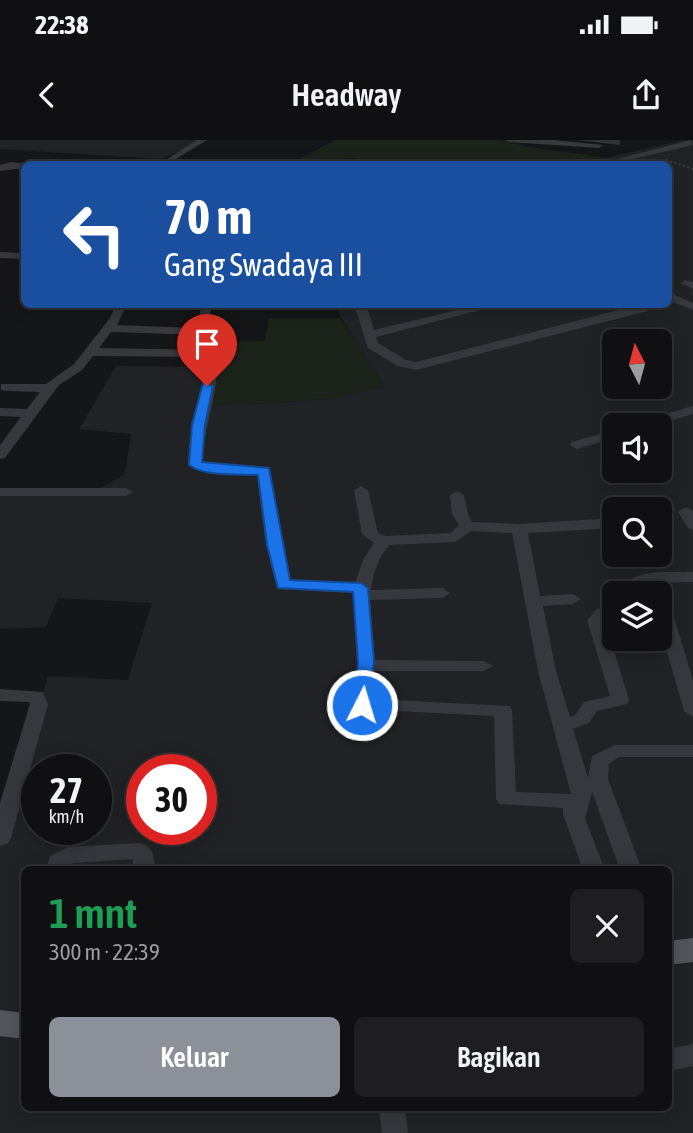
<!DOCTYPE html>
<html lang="id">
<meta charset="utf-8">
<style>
body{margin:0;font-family:"Asap Condensed",sans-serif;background:#1e1e20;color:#f1f3f6;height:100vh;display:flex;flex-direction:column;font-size:26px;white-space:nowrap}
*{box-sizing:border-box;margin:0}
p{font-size:23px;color:#9c9d9f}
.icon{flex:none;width:38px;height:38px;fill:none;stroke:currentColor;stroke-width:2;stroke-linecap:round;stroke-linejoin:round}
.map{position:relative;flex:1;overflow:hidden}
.drawer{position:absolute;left:21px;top:726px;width:651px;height:245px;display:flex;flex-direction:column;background:#101012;border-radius:10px;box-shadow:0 4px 18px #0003,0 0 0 2px #303032}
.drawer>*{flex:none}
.hud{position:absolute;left:21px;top:21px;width:651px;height:147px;border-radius:10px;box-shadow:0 4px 18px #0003,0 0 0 2px #303032;background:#1a4fa0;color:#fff;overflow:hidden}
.needle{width:46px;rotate:354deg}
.buttons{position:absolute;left:602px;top:189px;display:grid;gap:14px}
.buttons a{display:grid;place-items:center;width:70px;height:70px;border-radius:10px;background:#101012;box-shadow:0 4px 18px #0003,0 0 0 2px #303032;font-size:35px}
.speed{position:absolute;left:21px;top:614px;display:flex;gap:14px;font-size:35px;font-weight:700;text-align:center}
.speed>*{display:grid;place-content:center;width:91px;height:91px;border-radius:50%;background:#101012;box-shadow:0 4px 18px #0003,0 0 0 2px #303032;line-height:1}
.speed small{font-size:18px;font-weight:400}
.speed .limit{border:10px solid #d22;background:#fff;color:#111}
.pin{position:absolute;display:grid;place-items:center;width:60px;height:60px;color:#fff;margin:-72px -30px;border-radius:50% 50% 50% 0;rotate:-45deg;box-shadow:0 0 7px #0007}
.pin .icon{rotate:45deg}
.me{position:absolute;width:77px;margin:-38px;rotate:5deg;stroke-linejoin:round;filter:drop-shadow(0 0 5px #0008)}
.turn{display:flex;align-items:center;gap:24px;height:147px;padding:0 28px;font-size:32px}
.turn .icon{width:91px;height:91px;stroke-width:2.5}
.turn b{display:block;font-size:49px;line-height:60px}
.round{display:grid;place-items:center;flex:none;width:74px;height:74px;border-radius:10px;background:#1e1e20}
.headline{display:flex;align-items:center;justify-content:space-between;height:119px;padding:0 28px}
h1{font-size:42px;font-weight:600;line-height:52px;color:#1e9e55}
.button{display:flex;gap:14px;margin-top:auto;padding:14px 28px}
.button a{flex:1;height:80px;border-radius:10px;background:#8c9099;color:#fff;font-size:28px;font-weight:600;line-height:80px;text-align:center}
.button a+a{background:#1e1e20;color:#f1f3f6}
.status{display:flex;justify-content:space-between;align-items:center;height:49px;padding:0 35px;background:#101012;direction:ltr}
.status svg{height:19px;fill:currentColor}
header{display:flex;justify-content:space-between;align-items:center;height:91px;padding:0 28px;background:#101012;font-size:32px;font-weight:600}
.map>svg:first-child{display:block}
.built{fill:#212225;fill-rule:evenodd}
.green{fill:#1c231b}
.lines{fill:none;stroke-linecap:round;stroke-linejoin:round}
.path{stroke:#3c4044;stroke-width:2;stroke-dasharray:2 2.5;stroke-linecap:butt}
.minor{fill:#36383d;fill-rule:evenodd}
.major{fill:#52565c;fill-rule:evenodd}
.wall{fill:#313236}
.route{fill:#1a73e8;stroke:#114b97;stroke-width:2}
</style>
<div class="status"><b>22:38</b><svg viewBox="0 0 49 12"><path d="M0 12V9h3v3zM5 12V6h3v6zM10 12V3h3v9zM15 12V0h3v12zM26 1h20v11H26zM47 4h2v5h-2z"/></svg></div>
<header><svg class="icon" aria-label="back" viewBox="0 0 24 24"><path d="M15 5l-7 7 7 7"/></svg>Headway<svg class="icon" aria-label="share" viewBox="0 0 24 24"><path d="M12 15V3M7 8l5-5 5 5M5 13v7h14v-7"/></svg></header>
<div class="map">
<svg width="693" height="993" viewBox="0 0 693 993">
<rect width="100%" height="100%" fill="#151618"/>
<g class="built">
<polygon points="0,0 198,0 192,6 161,19 0,9"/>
<path d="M 684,0 L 693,0 L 693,993 L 0,993 L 0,699 L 48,536 L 128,540 L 152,463 L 58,458 L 46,487 L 0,489 L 0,356 L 91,354 L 125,334 L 131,294 L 79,289 L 116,226 L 212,227 L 206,267 L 329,259 L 385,247 L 338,172 L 341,165 L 668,164 L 668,24 L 579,24 ZM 614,201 L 660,201 L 660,247 L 614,247 ZM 614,285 L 660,285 L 660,331 L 614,331 ZM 614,369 L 660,369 L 660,415 L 614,415 ZM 614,453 L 660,453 L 660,499 L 614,499 ZM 37,630 L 96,630 L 96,690 L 37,690 ZM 142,630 L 201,630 L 201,690 L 142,690 ZM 24,730 L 668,730 L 668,968 L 24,968 Z"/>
</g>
<g class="green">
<polygon points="335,0 501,0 523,6 608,18 579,24 370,24 354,18 292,23"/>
<polygon points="269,178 341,178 386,247 329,259 205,267 212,227 212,202 265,201"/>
</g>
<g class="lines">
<polyline class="path" points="666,20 693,29"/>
<g class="minor">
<polygon points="197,0 207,0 168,24 159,24"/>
<polygon points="505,0 554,0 603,5 599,8 509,2"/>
<polygon points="691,0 693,5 611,24 598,24"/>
<polygon points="11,22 28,24 24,24 24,28 0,31 0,25"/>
<polygon points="0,112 24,113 24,119 0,118"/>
<polygon points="685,140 693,142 693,149 680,143"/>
<polygon points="668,152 693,163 693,170 668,160"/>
<path d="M 116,164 L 127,164 L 117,185 L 196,188 L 201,168 L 211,170 L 205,195 L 111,192 L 99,208 L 214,210 C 225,240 202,289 202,322 L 269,328 L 290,440 L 355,443 L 363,420 L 374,403 L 362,394 L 354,350 L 361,346 L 368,350 L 378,393 L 386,396 L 451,393 L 459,385 L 452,374 L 450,355 L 457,351 L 464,355 L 468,374 L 472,382 L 519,384 L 614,378 L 614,388 L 528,393 L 540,456 L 573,454 L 581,459 L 573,464 L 543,466 L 556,531 L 570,577 L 575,575 L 584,562 L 610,556 L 587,480 L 597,469 L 614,466 L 614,476 L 605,481 L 629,560 L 627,564 L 597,571 L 589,583 L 573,589 L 588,638 L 592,616 L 615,605 L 693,605 L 693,617 L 619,617 L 609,624 L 608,639 L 642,730 L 620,730 L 590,646 L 592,652 L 585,679 L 605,730 L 583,730 L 563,674 L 563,668 L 499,664 L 496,659 L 494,576 L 355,569 L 353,565 L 357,525 L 354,453 L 277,449 L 266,405 L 257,335 C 239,335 201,336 188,325 C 188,288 205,254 204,217 L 93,216 L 82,230 L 59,245 L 5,318 L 0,319 L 0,305 L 21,277 L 0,276 L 0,268 L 27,269 L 40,252 L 6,251 L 1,250 L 1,244 L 46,244 L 74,224 L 110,178 ZM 471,391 L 512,393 L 538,531 L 571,654 L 516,652 L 512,570 L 510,566 L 372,559 L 375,531 L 484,531 L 493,526 L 484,521 L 375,520 L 370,460 L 442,458 L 450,453 L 442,448 L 371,450 C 373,434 378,417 390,405 L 455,402 Z"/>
<polygon points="354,164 366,164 374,190 482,164 503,164 376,197 378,203 406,220 416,222 642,164 655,164 648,171 416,230 398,226 368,208"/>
<polygon points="693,266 693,274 657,285 636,285 638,282"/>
<polygon points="614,290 614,298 577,309 570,305 572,302"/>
<polygon points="0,348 126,348 133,352 126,356 0,356"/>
<polygon points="686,367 693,371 693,390 688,388 678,372"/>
<path d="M 693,432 L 693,442 L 646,443 L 632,453 L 615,453 C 634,427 664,433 693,432 Z"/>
<polygon points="660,464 669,464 671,468 693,540 693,577 684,571 660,487"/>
<polygon points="0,549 43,552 48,564 11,698 8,703 0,706 0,663 30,564 29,562 0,561"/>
<path d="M 140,703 C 154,707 154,717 155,730 L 133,730 L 133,719 L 73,723 L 68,730 L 46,730 L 50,716 L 68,707 Z"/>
<polygon points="693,904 693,926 668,931 668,909"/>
<polygon points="379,968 405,968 408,993 382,993"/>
</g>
<g class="major">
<polygon points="693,798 693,822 668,825 668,801"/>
<polygon points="0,870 24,873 24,899 0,896"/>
</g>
</g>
<polygon class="wall" points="576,0 620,0 620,5"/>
<path class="route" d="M 203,243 L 213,246 L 205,285 L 202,322 L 269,328 L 290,440 L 361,443 L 368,448 L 374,522 L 368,569 L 362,570 L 354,565 L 358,522 L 353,452 L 278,448 L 267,405 L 258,335 C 238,334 205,337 189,325 L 192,285 Z"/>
</svg>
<div class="buttons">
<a><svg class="needle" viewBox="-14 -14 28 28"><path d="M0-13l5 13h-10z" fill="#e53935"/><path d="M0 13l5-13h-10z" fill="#9c9d9f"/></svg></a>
<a><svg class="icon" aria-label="sound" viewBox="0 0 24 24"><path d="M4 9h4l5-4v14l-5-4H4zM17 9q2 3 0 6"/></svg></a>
<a><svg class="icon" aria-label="search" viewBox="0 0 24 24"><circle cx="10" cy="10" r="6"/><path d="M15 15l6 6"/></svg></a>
<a><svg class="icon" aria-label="layers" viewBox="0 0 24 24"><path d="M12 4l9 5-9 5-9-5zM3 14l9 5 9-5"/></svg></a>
</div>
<div class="speed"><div>27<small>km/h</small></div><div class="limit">30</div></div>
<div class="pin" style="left:207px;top:246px;background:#d93025"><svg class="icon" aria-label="arrive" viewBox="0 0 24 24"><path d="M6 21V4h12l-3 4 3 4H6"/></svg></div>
<svg class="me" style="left:362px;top:565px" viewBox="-20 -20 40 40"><circle r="17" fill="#1a73e8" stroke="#fff" stroke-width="3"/><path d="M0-11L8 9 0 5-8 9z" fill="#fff"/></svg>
<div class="hud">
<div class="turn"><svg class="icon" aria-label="left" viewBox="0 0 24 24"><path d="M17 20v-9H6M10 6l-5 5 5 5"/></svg><div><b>70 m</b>Gang Swadaya III</div></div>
</div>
<section class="drawer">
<div class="headline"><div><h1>1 mnt</h1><p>300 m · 22:39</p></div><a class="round"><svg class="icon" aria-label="close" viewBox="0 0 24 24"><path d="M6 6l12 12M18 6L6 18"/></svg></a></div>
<div class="button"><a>Keluar</a><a>Bagikan</a></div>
</section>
</div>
